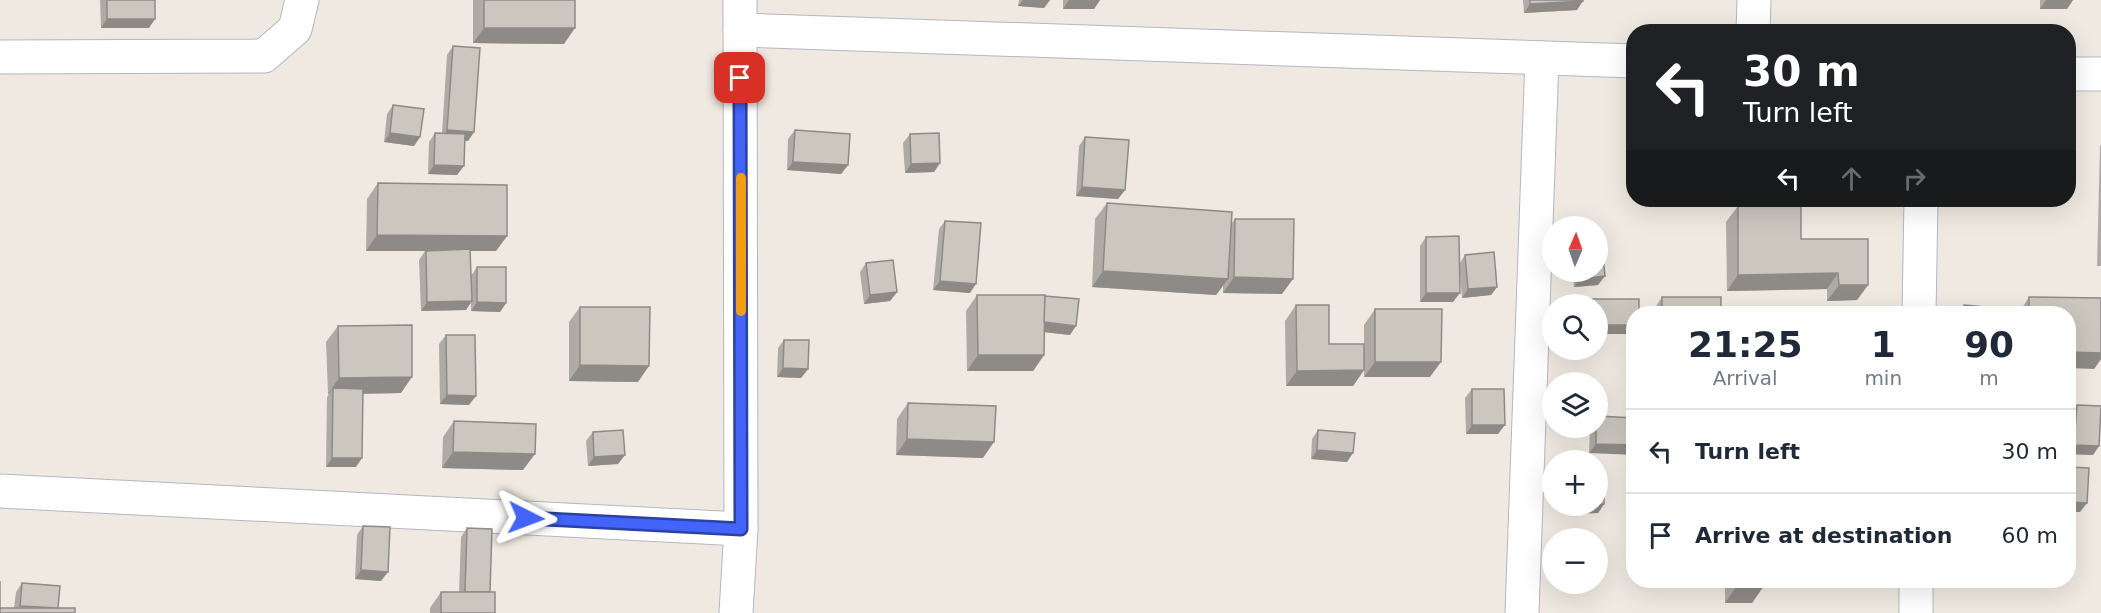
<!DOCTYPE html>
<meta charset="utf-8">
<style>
body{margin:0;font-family:"DejaVu Sans",sans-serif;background:#f6f6f7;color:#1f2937;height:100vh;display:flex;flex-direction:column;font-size:22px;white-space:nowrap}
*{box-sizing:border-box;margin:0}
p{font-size:20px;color:#747a83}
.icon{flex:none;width:33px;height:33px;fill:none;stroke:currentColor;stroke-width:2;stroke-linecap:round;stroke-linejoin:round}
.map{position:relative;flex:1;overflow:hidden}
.panel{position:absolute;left:1626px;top:306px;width:450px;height:282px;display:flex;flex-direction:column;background:#fff;border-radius:24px;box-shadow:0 6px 24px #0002}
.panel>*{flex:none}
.banner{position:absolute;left:1626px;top:24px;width:450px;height:183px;border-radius:24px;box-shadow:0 6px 24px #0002;background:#202124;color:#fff;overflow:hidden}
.needle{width:39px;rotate:2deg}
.fabs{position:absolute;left:1542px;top:216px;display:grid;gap:12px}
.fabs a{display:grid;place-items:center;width:66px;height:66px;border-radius:50%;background:#fff;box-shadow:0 6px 24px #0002;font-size:30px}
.pin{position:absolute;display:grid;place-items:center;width:51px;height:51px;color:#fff;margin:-26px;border-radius:12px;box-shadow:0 3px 9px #0006}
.me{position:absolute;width:66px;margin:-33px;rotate:93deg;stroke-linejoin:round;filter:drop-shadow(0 0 4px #0008)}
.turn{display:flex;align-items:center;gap:21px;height:126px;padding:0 18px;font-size:27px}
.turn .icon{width:78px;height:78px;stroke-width:2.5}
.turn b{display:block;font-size:42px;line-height:51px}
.lanes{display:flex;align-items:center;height:57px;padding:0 18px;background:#0003;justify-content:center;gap:30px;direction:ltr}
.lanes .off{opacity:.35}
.eta{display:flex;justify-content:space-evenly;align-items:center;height:102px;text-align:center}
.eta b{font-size:36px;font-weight:700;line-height:42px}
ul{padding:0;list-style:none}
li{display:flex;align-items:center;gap:18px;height:84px;padding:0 18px;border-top:2px solid #e0e1e3}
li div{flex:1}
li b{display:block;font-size:22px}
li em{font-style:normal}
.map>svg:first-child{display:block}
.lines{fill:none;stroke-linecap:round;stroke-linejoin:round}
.street-casing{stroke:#b4b7c1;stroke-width:35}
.street{stroke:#fff;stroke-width:33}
.wall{fill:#afaba4}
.shaded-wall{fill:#8e8b86}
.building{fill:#cbc7bf;stroke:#8e8b86;stroke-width:1.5}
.route-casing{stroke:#2b41a3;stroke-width:15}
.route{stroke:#4264fb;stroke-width:10}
.slow{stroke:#f59e0b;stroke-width:10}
</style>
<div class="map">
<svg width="2101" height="613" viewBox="0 0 2101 613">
<rect width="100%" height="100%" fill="#efe9e1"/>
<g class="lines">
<defs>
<g id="street">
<polyline points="740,30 1634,61"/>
<polyline points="1753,32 1754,0"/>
<polyline points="0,57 264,56 295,29 302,0"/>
<polyline points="2068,74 2101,74"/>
<polyline points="1919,314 1921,200"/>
<polyline points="0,491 741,529"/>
<polyline points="736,613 741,529 740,0"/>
<polyline points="1522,613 1542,58"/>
<polyline points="1916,613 1916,580"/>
</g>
</defs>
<use href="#street" class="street-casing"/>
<use href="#street" class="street"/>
</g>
<g class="wall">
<polygon points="100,0 155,0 149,28 101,28"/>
<polygon points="473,0 575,0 564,44 473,43"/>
<polygon points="1019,0 1050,0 1044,8 1018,6"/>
<polygon points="1063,0 1100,0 1094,9 1063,9"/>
<polygon points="1523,0 1583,0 1577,10 1524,13"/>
<polygon points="2040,0 2073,0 2067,9 2040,9"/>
<polygon points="453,46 474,132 468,141 465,140 457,175 428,174 429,142 435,133 442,133 447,55"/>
<polygon points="393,105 420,137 414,146 384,142 387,114"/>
<polygon points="795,130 848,165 841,174 787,170 788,139"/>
<polygon points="910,134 940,163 934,172 905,173 903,143"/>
<polygon points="1085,137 1125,190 1118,199 1076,196 1079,146"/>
<polygon points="2101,145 2101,266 2097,266 2100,146"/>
<polygon points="378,183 507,236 496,251 470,251 471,276 477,267 506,303 500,312 471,311 471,302 466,310 421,311 419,260 425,251 366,251 367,199"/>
<polygon points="1828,200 1869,200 1864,207 1828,207"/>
<polygon points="1107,203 1231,224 1235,219 1282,294 1223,293 1223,286 1216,295 1092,287 1095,219"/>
<polygon points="1738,206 1801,239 1868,285 1857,300 1827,301 1827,289 1727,291 1726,222"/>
<polygon points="945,221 970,293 933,290 939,229"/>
<polygon points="1426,237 1460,263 1465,255 1497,287 1491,295 1462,298 1460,274 1453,302 1420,302 1420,246"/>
<polygon points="866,263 897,292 890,301 864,304 860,272"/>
<polygon points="1573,272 1598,272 1598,285 1574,287"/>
<polygon points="977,295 1070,335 1044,332 1044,355 1033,371 967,371 966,311"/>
<polygon points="1662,297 1721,314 1651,314"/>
<polygon points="2029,297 2101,298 2101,359 2094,369 2068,314 2018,314"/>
<polygon points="1296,305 1329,344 1364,344 1364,325 1375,309 1430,377 1364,377 1364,370 1353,386 1286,386 1285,321"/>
<polygon points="1964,305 2006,314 1958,314"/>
<polygon points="580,307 638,382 569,381 569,322"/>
<polygon points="338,326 401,393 363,394 356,467 326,467 327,397 329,394 328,394 326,342"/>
<polygon points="446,335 469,405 440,404 439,344"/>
<polygon points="784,340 808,369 801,378 777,377 778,348"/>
<polygon points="1472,389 1498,434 1466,434 1465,398"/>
<polygon points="908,403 983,458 896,455 897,419"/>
<polygon points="2077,405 2099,446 2093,455 2068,454 2068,416 2071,416 2071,414"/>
<polygon points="1634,418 1589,453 1590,428 1598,428"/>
<polygon points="454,421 523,470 442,468 443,437"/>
<polygon points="1318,430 1347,462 1311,459 1312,439"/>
<polygon points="593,432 625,455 618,464 588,466 586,441"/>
<polygon points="1604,504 1598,513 1569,514 1569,506 1598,506"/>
<polygon points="363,526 381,581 355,579 357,535"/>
<polygon points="467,528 490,592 495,613 430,613 430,608 441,592 459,592 461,537"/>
<polygon points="1725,580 1763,580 1763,587 1752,603 1725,603"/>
<polygon points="0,581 0,608 14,608 16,592 22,583 60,586 58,608 75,608 75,613 0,613"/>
</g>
<g class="shaded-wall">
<polygon points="1023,0 1050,0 1044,8 1018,6"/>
<polygon points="1069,0 1100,0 1094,9 1063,9"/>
<polygon points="2046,0 2073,0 2067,9 2040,9"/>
<polygon points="1583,1 1577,10 1524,13 1530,4"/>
<polygon points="107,19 155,19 149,28 101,28"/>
<polygon points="484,28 575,28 564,44 473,43"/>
<polygon points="447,130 474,132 468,141 441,139"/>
<polygon points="390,133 420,137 414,146 384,142"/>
<polygon points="793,162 848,165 841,174 787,170"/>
<polygon points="940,163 934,172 905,173 911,164"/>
<polygon points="434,165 464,166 457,175 428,174"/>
<polygon points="1082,187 1125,190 1118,199 1076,196"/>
<polygon points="1833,200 1869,200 1864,207 1828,207"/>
<polygon points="377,235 507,236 496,251 366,251"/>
<polygon points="1103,271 1228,279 1216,295 1092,287"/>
<polygon points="1838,273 1827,289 1727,291 1738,275"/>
<polygon points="1605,276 1598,285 1574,287 1580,279"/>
<polygon points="1234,277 1293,279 1282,294 1223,293"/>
<polygon points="940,281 976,284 970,293 933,290"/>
<polygon points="1839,285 1868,285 1857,300 1827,301"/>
<polygon points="1497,287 1491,295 1462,298 1468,289"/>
<polygon points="897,292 890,301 864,304 870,295"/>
<polygon points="1426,293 1460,293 1453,302 1420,302"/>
<polygon points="472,301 466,310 421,311 427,302"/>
<polygon points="477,302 506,303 500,312 471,311"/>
<polygon points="1041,322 1076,326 1070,335 1034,331"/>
<polygon points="1598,325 1634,325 1634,332 1632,334 1598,334"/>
<polygon points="2068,352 2101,353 2101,359 2094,369 2068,368"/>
<polygon points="978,355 1044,355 1033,371 967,371"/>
<polygon points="1375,362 1441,362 1430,377 1364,377"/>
<polygon points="580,365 649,366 638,382 569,381"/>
<polygon points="783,368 808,369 801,378 777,377"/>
<polygon points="1364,370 1353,386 1286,386 1297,371"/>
<polygon points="412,377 401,393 333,394 333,388 329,394 328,394 339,378"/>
<polygon points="447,395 476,396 469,405 440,404"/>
<polygon points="1472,425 1505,425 1498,434 1466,434"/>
<polygon points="907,439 994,442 983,458 896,455"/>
<polygon points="1596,444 1634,445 1634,455 1589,453"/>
<polygon points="2074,445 2099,446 2093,455 2068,454"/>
<polygon points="1317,450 1353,453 1347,462 1311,459"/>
<polygon points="453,452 535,454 523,470 442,468"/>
<polygon points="625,455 618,464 588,466 594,457"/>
<polygon points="332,458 362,458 356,467 326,467"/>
<polygon points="2068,502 2087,503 2080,512 2068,512"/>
<polygon points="1604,504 1598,513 1569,514 1575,506 1598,506 1598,505"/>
<polygon points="361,570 388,572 381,581 355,579"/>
<polygon points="1736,587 1763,587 1752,603 1725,603"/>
</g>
<g class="building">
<rect x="107" y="0" width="48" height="19"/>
<rect x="484" y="0" width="91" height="28"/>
<polygon points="1530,0 1583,0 1583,1 1530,4"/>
<polygon points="453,46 480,48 474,132 447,130"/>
<polygon points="393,105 424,109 420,137 390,133"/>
<polygon points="795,130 850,134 848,165 793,162"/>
<polygon points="435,133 465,134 464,166 434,165"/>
<polygon points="939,133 940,163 911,164 910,134"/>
<polygon points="1085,137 1129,140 1125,190 1082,187"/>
<polygon points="378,183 507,185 507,236 377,235"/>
<polygon points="1107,203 1232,212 1228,279 1103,271"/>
<polygon points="1801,205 1801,239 1868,239 1868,285 1839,285 1838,273 1738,275 1738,206"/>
<polygon points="1235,219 1294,219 1293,279 1234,277"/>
<polygon points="945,221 981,223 976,284 940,281"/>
<polygon points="1598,234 1601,234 1605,276 1580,279 1580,272 1598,272"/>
<polygon points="1459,236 1460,293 1426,293 1426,237"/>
<polygon points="470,249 472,301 427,302 426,251"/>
<polygon points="1494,252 1497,287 1468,289 1465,255"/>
<polygon points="893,260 897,292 870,295 866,263"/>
<polygon points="477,267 506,267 506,303 477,302"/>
<polygon points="977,295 1045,295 1044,355 978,355"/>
<polygon points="1045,296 1079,299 1076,326 1044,322"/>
<rect x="1662" y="297" width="59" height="17"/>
<polygon points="2029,297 2101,298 2101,353 2068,352 2068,314 2029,314"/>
<polygon points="1579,299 1639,299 1639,314 1634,314 1634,325 1598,325 1598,304 1579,304"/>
<polygon points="1296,305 1329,305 1329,344 1364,344 1364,370 1297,371"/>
<polygon points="1964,305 2006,309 2006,314 1963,314"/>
<polygon points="580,307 650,307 649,366 580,365"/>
<polygon points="1375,309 1442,309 1441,362 1375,362"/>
<polygon points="412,325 412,377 339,378 338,326"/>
<polygon points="446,335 475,335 476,396 447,395"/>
<polygon points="784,340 809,340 808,369 783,368"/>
<polygon points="333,388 363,389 362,458 332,458"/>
<polygon points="1472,389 1504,389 1505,425 1472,425"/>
<polygon points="908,403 996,406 994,442 907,439"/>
<polygon points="2077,405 2101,406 2099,446 2074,445"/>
<polygon points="1598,416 1634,418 1634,445 1596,444 1596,428 1598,428"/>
<polygon points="2068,416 2072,416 2073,447 2068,447"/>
<polygon points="454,421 536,424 535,454 453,452"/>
<polygon points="623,430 625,455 594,457 593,432"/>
<polygon points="1318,430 1355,433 1353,453 1317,450"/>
<polygon points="2068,467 2089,468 2087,503 2068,502"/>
<polygon points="1598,474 1604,474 1604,504 1598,505"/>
<polygon points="363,526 390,527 388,572 361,570"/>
<polygon points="467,528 492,529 490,592 465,592"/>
<rect x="1736" y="580" width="27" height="7"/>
<polygon points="0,581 0,608 75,608 75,613 0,613"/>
<polygon points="22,583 60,586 58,608 20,606"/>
<rect x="441" y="592" width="54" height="21"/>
</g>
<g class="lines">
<defs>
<polyline id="route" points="526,518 741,529 740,78"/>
</defs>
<use href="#route" class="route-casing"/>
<use href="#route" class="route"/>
<polyline class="slow" points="741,178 741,311"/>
</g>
</svg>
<div class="fabs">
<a><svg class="needle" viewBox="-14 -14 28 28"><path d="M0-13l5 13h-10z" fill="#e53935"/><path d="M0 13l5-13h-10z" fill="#747a83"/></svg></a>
<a><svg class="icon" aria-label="search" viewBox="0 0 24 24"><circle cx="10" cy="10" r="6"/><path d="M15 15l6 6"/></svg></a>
<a><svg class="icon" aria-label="layers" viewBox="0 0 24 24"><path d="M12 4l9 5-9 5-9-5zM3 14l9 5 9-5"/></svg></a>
<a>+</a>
<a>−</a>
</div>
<div class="pin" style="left:740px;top:78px;background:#d93025"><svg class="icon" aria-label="arrive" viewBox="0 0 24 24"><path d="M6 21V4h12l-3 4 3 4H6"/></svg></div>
<svg class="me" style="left:526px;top:518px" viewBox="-20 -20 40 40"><path d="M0-17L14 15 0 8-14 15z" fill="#4264fb" stroke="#fff" stroke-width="4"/></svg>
<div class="banner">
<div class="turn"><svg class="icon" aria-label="left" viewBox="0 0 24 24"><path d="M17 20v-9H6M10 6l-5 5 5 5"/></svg><div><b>30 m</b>Turn left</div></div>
<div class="lanes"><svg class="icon" aria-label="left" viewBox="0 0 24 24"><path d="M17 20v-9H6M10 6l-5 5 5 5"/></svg><svg class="icon off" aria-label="ahead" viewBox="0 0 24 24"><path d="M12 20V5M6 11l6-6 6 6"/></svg><svg class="icon off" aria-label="right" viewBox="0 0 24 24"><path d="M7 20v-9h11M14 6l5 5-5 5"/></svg></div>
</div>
<section class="panel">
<div class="eta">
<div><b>21:25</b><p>Arrival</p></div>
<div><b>1</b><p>min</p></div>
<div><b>90</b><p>m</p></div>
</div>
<ul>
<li><svg class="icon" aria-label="left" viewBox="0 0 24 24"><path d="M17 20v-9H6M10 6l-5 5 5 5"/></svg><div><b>Turn left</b></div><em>30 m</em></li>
<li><svg class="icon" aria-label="arrive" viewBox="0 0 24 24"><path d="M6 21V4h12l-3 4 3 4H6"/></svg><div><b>Arrive at destination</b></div><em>60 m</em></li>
</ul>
</section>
</div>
